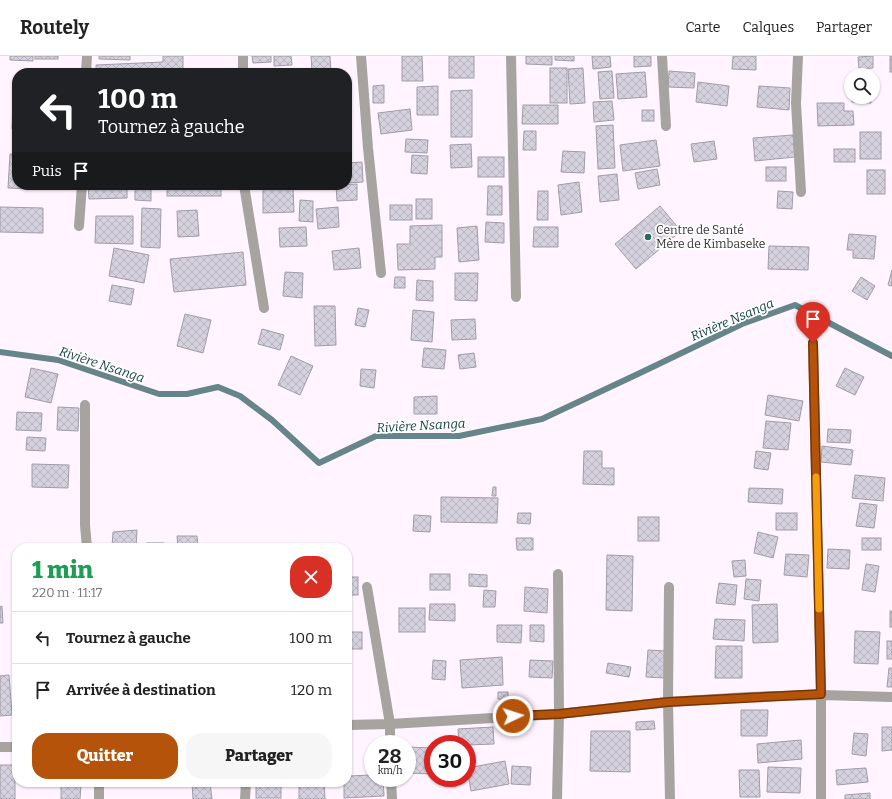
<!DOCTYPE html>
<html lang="fr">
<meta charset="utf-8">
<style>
body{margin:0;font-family:Bitter,serif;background:#f6f6f6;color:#222;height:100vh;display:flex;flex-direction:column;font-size:15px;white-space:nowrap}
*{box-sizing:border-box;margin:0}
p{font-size:13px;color:#767676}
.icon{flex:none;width:22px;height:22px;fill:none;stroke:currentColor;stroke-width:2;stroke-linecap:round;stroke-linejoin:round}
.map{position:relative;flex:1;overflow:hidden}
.drawer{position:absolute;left:12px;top:487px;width:340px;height:244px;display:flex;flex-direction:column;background:#fff;border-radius:16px;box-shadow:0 1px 3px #0004}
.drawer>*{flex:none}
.guide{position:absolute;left:12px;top:12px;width:340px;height:122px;border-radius:16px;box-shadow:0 1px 3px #0004;background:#202124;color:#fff;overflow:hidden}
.fabs{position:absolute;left:844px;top:12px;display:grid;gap:8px}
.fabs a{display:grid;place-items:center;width:36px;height:36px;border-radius:50%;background:#fff;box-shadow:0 1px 3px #0004;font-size:20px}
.speed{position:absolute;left:364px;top:679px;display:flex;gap:8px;font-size:20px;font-weight:700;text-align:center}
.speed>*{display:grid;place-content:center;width:52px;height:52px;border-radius:50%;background:#fff;box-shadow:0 1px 3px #0004;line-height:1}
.speed small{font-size:10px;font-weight:400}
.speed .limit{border:6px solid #d22;background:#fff;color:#111}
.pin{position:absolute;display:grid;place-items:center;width:34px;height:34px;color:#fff;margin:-41px -17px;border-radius:50% 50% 50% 0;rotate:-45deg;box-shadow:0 0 4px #0007}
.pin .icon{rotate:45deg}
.me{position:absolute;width:44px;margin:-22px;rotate:86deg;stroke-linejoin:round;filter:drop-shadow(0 0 3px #0008)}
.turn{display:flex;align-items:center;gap:14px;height:84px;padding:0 20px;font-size:18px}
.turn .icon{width:52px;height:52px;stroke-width:2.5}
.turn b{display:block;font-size:28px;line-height:34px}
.then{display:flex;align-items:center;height:38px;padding:0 20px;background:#0003;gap:8px;font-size:15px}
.round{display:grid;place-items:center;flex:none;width:42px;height:42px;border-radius:16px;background:#f6f6f6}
.headline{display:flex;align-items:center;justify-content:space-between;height:68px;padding:0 20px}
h1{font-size:24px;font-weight:800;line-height:30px;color:#1e9e55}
.button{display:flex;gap:8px;margin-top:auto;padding:8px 20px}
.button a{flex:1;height:46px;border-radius:16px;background:#b45309;color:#fff;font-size:16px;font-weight:800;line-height:46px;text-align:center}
.button a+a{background:#f6f6f6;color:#222}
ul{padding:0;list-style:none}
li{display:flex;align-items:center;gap:12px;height:52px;padding:0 20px;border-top:1px solid #e0e0e0}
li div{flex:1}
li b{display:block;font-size:15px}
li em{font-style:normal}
header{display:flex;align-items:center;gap:24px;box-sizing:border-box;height:56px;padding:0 20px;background:#fff;border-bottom:1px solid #e0e0e0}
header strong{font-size:19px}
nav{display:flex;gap:22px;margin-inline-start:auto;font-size:14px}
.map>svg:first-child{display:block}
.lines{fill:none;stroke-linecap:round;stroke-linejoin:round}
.stream{stroke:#65858b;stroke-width:6}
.building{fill:url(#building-cross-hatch);stroke:#a19ca9}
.street{stroke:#a7a39e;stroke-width:10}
.route-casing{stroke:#753606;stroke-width:10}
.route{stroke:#b45309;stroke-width:7}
.slow{stroke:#f59e0b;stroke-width:7}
.poi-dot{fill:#266b5f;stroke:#fff;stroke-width:1.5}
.labels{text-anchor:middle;stroke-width:3.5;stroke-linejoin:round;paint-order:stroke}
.poi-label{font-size:12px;fill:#363236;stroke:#fff;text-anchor:start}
.water-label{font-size:13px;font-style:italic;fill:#123f45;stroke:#fff}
</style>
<header>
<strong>Routely</strong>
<nav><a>Carte</a><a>Calques</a><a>Partager</a></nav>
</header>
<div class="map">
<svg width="892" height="743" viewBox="0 0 892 743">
<defs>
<pattern id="building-cross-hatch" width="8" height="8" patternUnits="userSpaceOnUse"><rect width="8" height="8" fill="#d6d1df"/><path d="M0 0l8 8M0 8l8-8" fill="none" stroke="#b8b4c0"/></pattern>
</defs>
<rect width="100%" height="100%" fill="#fff4ff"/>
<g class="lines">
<polyline class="stream" points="0,296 58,304 159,338 187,338 218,331 240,340 272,364 319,407 376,380 459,380 542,363 640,317 742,268 795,249 892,300"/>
</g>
<g class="building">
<polygon points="10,0 33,0 33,5 10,4"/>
<rect x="35" y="0" width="23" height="3"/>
<polygon points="99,0 130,0 130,4 99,3"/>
<polygon points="163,0 183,0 183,17 96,17 96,9 163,6"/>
<polygon points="252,0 271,0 271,6 253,7"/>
<polygon points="274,0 291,0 292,9 274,10"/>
<polygon points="311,0 330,0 331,14 312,15"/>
<polygon points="402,0 422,0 423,25 402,25"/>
<rect x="449" y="0" width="25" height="22"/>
<polygon points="526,0 552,0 552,9 526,8"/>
<polygon points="555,0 574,0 574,5 555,4"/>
<polygon points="592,0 610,0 611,11 593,13"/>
<polygon points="634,0 651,0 651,10 634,11"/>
<polygon points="733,0 756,0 756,14 732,13"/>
<polygon points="873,0 873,12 859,13 858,1"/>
<rect x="890" y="0" width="2" height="16"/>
<rect x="550" y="12" width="17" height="35"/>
<polygon points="583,12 585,47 570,48 568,13"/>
<polygon points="216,15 216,17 199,17"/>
<polygon points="612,15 614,42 600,43 598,16"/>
<polygon points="669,15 695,17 694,32 668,31"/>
<polygon points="645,16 647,41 618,43 616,18"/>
<polygon points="698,26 729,30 727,50 696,46"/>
<polygon points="384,29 384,47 373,47 373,30"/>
<polygon points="438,30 438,59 417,59 417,31"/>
<polygon points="759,30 790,32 789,54 757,51"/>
<polygon points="472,34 472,81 451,81 451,35"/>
<polygon points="852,41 871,41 871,47 852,46"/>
<polygon points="612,45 614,64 594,66 593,46"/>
<polygon points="817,47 844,47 844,55 853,55 854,69 818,70"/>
<polygon points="13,49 17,49 17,73 12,73"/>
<polygon points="523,49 558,49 558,68 522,68"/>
<polygon points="410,53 412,74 381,78 378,57"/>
<rect x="642" y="54" width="12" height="11"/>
<polygon points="613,69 615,112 598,113 596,70"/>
<polygon points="524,75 536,75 536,94 523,94"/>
<rect x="860" y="76" width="21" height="27"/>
<polygon points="793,79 795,101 755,105 753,82"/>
<polygon points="406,83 428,84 427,97 405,96"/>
<polygon points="656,84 660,110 623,115 620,89"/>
<polygon points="714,85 717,103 694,106 691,88"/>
<polygon points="471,88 472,111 451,112 450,89"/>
<rect x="834" y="93" width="21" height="13"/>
<polygon points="563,95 585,96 584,117 561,116"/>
<polygon points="10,98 17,98 17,129 31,129 30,133 8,132"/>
<polygon points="412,99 428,100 427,118 411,117"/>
<rect x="478" y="101" width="26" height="20"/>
<polygon points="362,106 363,126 347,127 347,107"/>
<rect x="766" y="111" width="20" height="14"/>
<polygon points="657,113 660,129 638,133 635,117"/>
<rect x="867" y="114" width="18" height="24"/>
<polygon points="617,118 619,144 600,146 598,120"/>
<polygon points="579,126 582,156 561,159 558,129"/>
<polygon points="357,128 357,144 337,145 336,129"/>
<polygon points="88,129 127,129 127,142 89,143"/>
<polygon points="135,129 151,129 151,145 135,144"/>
<rect x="167" y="129" width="54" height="11"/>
<polygon points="293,130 294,156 263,157 263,131"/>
<polygon points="488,130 502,130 502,159 487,159"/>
<polygon points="538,135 548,135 548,164 537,164"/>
<polygon points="778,135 793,136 792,153 777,152"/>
<rect x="416" y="143" width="16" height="20"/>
<polygon points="300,144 313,145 313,166 299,165"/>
<rect x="390" y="149" width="22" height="15"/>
<polygon points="660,150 681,175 636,213 615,188"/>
<polygon points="0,151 43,152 43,177 0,176"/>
<polygon points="338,151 339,171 318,173 316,153"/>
<polygon points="142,152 161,153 160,192 141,191"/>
<polygon points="197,154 199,180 178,181 177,155"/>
<polygon points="96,160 133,160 133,188 95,187"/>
<polygon points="486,166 504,167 504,187 485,186"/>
<polygon points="442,169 442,201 435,201 435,213 398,214 397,188 410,188 410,170"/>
<polygon points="477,170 479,204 459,206 457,172"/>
<polygon points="306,171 307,190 280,191 279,172"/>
<polygon points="534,171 558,171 558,191 533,191"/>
<polygon points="849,178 876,180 874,203 853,202 853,194 847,194"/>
<polygon points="769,190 809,191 808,214 768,213"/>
<polygon points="114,192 149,199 144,227 109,220"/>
<polygon points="359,192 361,212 334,214 332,195"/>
<polygon points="243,196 246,229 174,236 170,203"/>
<polygon points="892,214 892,230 888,229"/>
<polygon points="285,216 303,217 302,242 283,240"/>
<polygon points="455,217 478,217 477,245 455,244"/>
<polygon points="395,221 405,221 405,232 394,232"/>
<polygon points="861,221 875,230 867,244 852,235"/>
<polygon points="417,224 433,225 433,245 416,244"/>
<polygon points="112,229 134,233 131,249 109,245"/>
<polygon points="314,250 335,250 336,289 315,290"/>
<polygon points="358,252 369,254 365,271 355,269"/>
<polygon points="413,254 434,256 432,286 411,284"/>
<polygon points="185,258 211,264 203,297 177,290"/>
<polygon points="475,263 476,283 452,284 451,264"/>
<polygon points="262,273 284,279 280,294 258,288"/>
<polygon points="424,292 446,294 444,313 422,311"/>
<polygon points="474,297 476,311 460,313 458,299"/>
<polygon points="291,300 313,310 300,339 278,329"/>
<polygon points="31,312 58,318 51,347 25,341"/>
<polygon points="845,312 864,321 855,339 836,330"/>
<polygon points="361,313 376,314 374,332 360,330"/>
<polygon points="768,339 803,345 799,365 765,359"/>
<polygon points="437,340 437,358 414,358 414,341"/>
<polygon points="58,351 79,352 78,375 57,374"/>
<polygon points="17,356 42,357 41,375 16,374"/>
<polygon points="766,365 791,367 788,394 763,392"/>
<polygon points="828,373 851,374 850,387 827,386"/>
<polygon points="27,381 46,382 45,395 26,394"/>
<polygon points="822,390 853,394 851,409 821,406"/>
<polygon points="584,395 602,395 602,412 614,412 614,429 583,428"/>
<polygon points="756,395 771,397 768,414 754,412"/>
<polygon points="32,408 69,409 68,432 32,431"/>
<polygon points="855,419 885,422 883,445 852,442"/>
<polygon points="493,431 496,431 496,440 492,440"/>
<polygon points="749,432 783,433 782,448 748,446"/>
<polygon points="441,441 498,442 497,467 441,466"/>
<polygon points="860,447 877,449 874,472 856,470"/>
<polygon points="518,457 531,457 530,468 517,467"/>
<rect x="776" y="457" width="21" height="17"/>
<polygon points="414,459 431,460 430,476 413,475"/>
<rect x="638" y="461" width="21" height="24"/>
<polygon points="137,474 136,492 112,491 113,476"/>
<polygon points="758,476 778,481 773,502 754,497"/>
<polygon points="177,480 197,480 198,492 178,492"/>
<polygon points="516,482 533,482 533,494 517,494"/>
<rect x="862" y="482" width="19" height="12"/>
<rect x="147" y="487" width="17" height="5"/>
<polygon points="828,493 850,494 849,513 827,512"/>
<polygon points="786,498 809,499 807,521 784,519"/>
<polygon points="607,499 633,500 632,555 606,554"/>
<polygon points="745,504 746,520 734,521 732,505"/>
<polygon points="866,508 879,510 875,536 862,534"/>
<rect x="430" y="518" width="20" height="16"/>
<polygon points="469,518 487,519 487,531 469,530"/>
<rect x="347" y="521" width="11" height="18"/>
<polygon points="746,523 761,524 759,545 744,543"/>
<polygon points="719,527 737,529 735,549 716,547"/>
<polygon points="525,531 548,533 547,557 524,555"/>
<polygon points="484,534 496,535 495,551 483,551"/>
<polygon points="430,548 455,548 455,565 429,564"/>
<polygon points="777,548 778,586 753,587 752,549"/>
<polygon points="2,550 3,567 0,567 0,551"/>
<rect x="399" y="552" width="26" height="24"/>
<rect x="890" y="555" width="2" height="16"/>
<polygon points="715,563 745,564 744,585 713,583"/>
<polygon points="497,569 522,569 521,587 497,586"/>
<polygon points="530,569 544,569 544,586 530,585"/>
<polygon points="855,575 880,576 878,608 854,607"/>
<rect x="347" y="576" width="15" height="17"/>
<rect x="887" y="585" width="5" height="18"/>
<polygon points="716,590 742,590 742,622 715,622"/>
<polygon points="648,594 666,595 664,622 646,621"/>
<polygon points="502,601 503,629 462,632 460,604"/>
<polygon points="433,604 446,605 445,624 432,623"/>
<polygon points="530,604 553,605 552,622 529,621"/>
<polygon points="608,607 631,611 629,621 606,617"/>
<polygon points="889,612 892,612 892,631 887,631"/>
<polygon points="9,619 12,659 0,660 0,620"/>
<polygon points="498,636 508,636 508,644 498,643"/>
<polygon points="741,654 768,654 767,680 741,680"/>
<polygon points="654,665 655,673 636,674 636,666"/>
<polygon points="493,671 494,688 467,689 467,688 459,688 458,673"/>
<polygon points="882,671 892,671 892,694 882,695"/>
<polygon points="591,675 630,675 630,716 590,715"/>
<polygon points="854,677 868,678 866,700 852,698"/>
<polygon points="801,684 802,703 758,707 757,688"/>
<polygon points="407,691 433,692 433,718 407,717"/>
<polygon points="505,705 509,728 471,735 467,712"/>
<rect x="0" y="709" width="15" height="34"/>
<polygon points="512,710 531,711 530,729 511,728"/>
<polygon points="768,711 801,712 800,737 767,736"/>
<polygon points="866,712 868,726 837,729 836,714"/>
<polygon points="739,714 759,714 760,741 740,741"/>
<polygon points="373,719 373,722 383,722 384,740 344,742 344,726 347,726 347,720"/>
<polygon points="192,726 210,726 212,743 193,743"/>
<rect x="256" y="726" width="25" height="16"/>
<polygon points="299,726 324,726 325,743 299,743"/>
<polygon points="61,728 81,729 80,743 61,743"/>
<polygon points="870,737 870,743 845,743 845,739"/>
</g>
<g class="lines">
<g class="street">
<polyline points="361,0 368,92 381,217"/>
<polyline points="511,0 516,241"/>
<polyline points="662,0 666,70"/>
<polyline points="798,0 796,47 801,136"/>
<polyline points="86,17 87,0"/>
<polyline points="243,17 243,0"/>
<polyline points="244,129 264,252"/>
<polyline points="79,170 82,129"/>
<polyline points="813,287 821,639 821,743"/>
<polyline points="85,349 85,469 87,492"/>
<polyline points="367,531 390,668 390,688"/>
<polyline points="669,531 668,646 670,743"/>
<polyline points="347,669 390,668 559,658 668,646 748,641 821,639 892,641"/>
<polyline points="0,691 17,691"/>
<polyline points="391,722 392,743"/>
<polyline points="99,743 99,726"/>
<polyline points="245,743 246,726"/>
<polyline points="557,743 559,658 558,518"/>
</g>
</g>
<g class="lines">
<defs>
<polyline id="route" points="513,660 559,658 668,646 821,638 813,287"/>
</defs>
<use href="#route" class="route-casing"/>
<use href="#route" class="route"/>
<polyline class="slow" points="816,421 819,553"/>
</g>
<circle class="poi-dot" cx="648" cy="181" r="4"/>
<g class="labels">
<g class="poi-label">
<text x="656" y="178">Centre de Santé<tspan x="656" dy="14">Mère de Kimbaseke</tspan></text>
</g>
<g class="water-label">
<text transform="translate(732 263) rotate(-23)" y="5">Rivière Nsanga</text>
<text transform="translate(102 308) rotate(18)" y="5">Rivière Nsanga</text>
<text transform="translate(421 369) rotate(-3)" y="5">Rivière Nsanga</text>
</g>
</g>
</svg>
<div class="fabs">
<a><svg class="icon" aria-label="search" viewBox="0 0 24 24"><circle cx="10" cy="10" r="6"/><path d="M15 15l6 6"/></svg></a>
</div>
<div class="speed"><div>28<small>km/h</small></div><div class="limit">30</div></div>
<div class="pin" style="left:813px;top:287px;background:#d93025"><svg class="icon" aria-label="arrive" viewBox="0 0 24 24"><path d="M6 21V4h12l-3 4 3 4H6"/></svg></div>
<svg class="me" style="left:513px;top:660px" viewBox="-20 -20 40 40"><circle r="17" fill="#b45309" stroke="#fff" stroke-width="3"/><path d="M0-11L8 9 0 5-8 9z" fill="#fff"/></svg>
<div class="guide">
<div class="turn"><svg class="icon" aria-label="left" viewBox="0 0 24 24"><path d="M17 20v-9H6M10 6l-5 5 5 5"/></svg><div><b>100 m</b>Tournez à gauche</div></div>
<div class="then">Puis<svg class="icon" aria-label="arrive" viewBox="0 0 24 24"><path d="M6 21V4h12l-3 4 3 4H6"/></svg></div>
</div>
<section class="drawer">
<div class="headline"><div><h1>1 min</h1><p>220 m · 11:17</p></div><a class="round" style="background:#d93025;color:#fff"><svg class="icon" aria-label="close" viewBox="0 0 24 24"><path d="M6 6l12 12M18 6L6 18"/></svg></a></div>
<ul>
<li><svg class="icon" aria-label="left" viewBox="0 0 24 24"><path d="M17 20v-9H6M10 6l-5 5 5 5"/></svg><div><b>Tournez à gauche</b></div><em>100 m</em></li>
<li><svg class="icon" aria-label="arrive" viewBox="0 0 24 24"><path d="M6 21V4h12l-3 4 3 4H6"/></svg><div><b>Arrivée à destination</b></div><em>120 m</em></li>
</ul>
<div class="button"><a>Quitter</a><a>Partager</a></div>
</section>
</div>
